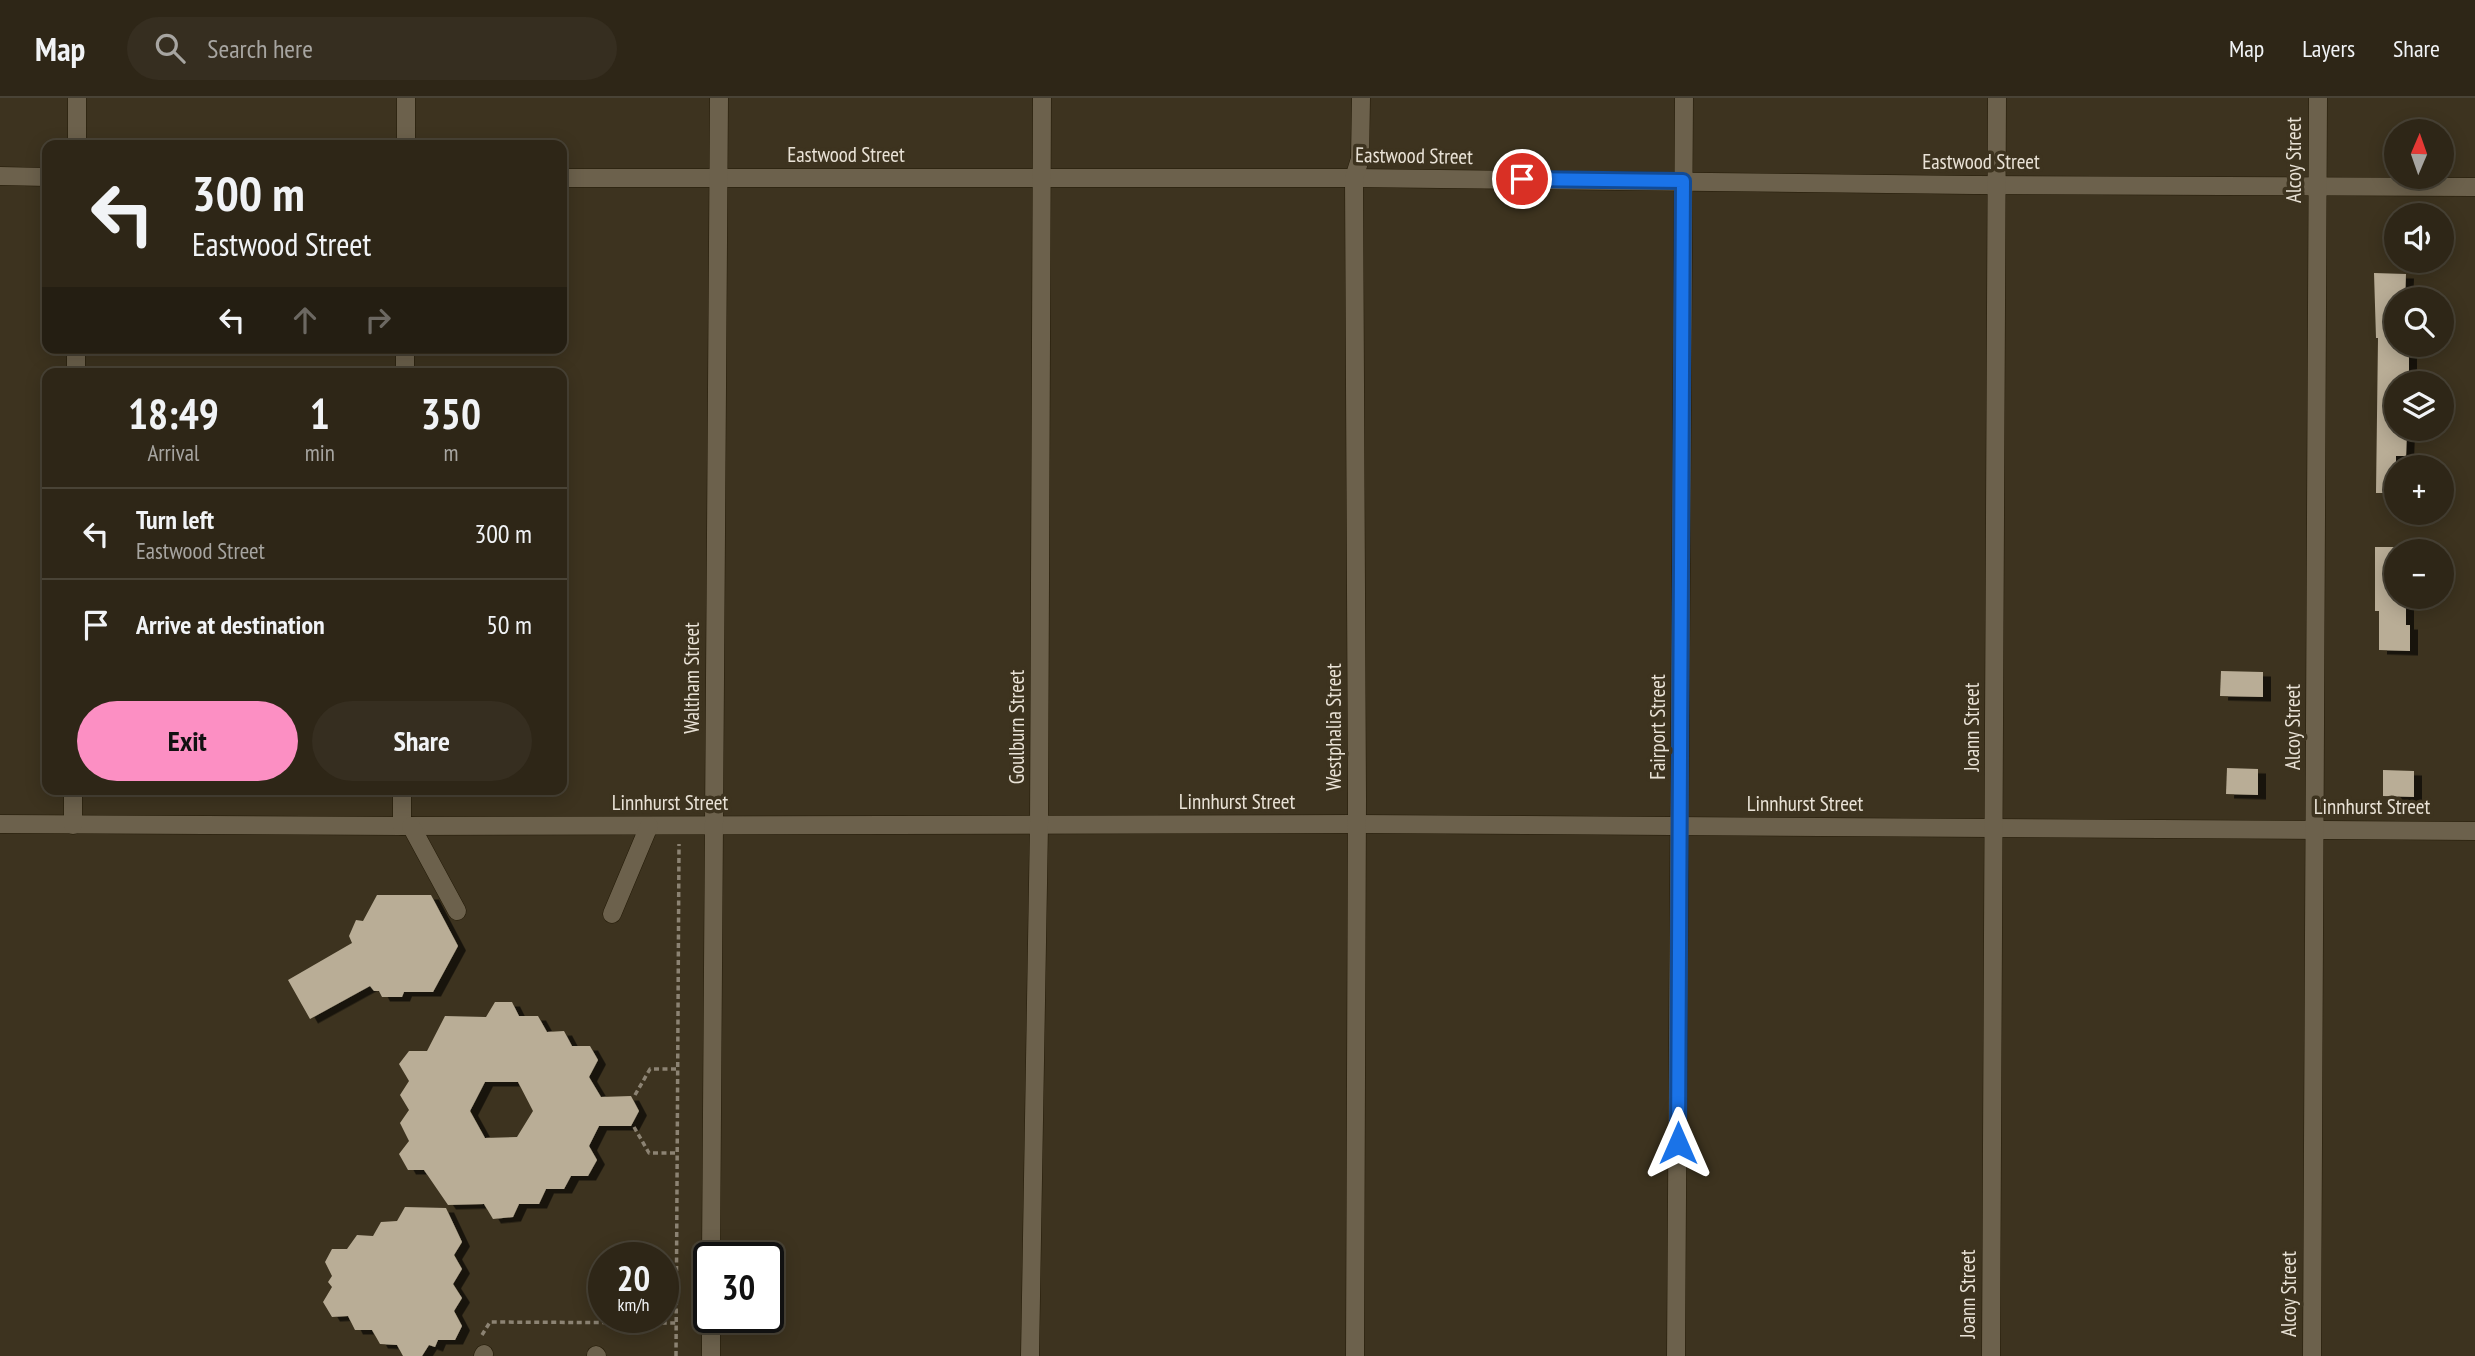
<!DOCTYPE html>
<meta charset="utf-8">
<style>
body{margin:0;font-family:"PT Sans Narrow",sans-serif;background:#362e20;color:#f1f3f6;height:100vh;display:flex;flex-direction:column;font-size:26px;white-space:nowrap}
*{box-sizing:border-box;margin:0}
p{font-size:23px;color:#a7a5a1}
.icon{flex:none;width:38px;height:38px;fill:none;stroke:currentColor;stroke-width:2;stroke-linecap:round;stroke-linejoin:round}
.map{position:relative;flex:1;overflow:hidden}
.panel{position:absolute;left:42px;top:270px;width:525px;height:427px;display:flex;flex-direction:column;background:#2e2617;border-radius:14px;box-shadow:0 4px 18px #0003,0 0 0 2px #494336}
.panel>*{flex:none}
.hud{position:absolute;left:42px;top:42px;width:525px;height:214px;border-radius:14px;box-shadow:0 4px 18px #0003,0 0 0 2px #494336;background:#2e2617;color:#f1f3f6;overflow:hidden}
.needle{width:46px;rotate:2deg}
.controls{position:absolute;left:2384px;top:21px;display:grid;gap:14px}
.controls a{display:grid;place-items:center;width:70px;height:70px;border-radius:50%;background:#2e2617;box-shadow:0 4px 18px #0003,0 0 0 2px #494336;font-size:35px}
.speed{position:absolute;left:588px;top:1144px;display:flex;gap:14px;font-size:35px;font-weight:700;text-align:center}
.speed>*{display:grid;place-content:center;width:91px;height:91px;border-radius:50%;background:#2e2617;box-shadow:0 4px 18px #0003,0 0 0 2px #494336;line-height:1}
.speed small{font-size:18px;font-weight:400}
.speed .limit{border:4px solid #111;border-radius:10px;background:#fff;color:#111}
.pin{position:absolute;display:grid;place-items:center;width:60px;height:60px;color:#fff;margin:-30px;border:4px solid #fff;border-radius:50%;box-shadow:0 2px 7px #0007}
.me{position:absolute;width:77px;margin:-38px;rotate:0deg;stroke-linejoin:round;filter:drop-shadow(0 0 5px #0008)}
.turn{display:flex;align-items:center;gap:24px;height:147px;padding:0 35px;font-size:32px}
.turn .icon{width:91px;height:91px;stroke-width:2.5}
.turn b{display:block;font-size:49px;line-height:60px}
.lanes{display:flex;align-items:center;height:66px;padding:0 35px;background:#0003;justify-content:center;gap:35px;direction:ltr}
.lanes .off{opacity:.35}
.eta{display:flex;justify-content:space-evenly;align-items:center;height:119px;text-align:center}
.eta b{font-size:42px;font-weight:700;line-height:49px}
.action{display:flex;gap:14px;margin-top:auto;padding:14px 35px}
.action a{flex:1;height:80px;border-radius:42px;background:#fc8fc3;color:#111;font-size:28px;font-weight:700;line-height:80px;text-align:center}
.action a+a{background:#362e20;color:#f1f3f6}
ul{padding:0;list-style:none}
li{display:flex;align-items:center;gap:21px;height:91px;padding:0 35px;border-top:2px solid #494336}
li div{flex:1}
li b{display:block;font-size:26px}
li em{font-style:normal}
header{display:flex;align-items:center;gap:42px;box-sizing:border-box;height:98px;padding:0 35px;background:#2e2617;border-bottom:2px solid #494336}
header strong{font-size:33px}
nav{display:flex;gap:38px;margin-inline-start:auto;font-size:24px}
.search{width:490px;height:63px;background:#362e20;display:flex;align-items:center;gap:18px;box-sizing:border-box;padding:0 24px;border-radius:38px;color:#a7a5a1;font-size:26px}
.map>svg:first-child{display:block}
.building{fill:#b9ad96;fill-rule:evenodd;filter:url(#shadow)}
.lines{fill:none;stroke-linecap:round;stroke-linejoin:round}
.minor-casing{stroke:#231a07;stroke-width:19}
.path{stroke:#8c8373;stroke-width:3.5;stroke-dasharray:5 3.5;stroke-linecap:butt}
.minor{stroke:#6c614c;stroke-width:18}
.route-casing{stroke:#114b97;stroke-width:18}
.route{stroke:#1a73e8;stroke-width:12}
.labels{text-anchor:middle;stroke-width:7;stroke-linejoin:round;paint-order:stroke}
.street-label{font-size:21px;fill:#e9e2d6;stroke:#3d331f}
</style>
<header>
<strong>Map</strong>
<div class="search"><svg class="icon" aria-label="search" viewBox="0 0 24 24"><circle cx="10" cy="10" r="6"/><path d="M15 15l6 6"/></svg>Search here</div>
<nav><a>Map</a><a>Layers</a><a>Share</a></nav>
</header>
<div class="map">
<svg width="2475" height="1258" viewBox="0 0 2475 1258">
<defs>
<filter id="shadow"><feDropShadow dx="8" dy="4.5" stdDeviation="0" flood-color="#0009"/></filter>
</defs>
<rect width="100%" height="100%" fill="#3d331f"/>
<g class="building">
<polygon points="2374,175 2406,176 2405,201 2396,201 2396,253 2409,253 2409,279 2396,279 2396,332 2407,332 2406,358 2396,358 2396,395 2376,395 2378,240 2376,240"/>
<polygon points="2375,449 2396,449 2396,499 2406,499 2406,527 2410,527 2410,553 2379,552 2379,513 2375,513"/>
<polygon points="2221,573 2263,574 2263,599 2220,598"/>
<polygon points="2227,670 2258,671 2258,697 2226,696"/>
<polygon points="2383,672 2414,673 2414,699 2383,698"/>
<polygon points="377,797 431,797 458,848 433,894 404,894 402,899 382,899 379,893 374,893 370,888 310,921 288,882 352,845 349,838 356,822 363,823"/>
<path d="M 495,904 L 512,904 L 519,918 L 538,918 L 547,934 L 564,933 L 572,948 L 590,948 L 598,962 L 589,979 L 601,999 L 631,998 L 639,1013 L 631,1028 L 599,1028 L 589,1048 L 597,1062 L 588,1078 L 571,1078 L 564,1091 L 546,1091 L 539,1106 L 519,1106 L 513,1119 L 493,1121 L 484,1106 L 448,1107 L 424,1072 L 408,1072 L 399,1056 L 409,1043 L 400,1025 L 409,1012 L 400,997 L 409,983 L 399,966 L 409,953 L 427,953 L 445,918 L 486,919 ZM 485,984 L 518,984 L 533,1013 L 517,1039 L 485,1040 L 470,1013 Z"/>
<polygon points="405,1109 446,1110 462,1144 454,1157 462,1171 453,1186 462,1200 454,1213 462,1228 455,1242 438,1242 435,1249 429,1247 422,1258 403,1258 397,1247 380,1246 372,1232 355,1232 348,1218 332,1219 323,1204 332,1189 328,1184 332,1178 325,1164 332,1151 347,1151 357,1137 373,1138 381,1124 397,1123"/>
</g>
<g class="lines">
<defs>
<g id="minor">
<polyline points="77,47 77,0"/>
<polyline points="406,47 406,0"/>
<polyline points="0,78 47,79"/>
<polyline points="562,80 1354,80 1973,87 2475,89"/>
<polyline points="76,275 76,250"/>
<polyline points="405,275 405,250"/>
<polyline points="0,726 402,728 1357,726 2475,733"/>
<polyline points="73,727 73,691"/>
<polyline points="402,728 402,691"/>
<polyline points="411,728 457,813"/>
<polyline points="612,816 649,728"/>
<polyline points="711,1160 719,0"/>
<polyline points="596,1257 597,1258"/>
<polyline points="483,1258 484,1256"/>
<polyline points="711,1258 711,1220"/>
<polyline points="1030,1258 1039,727 1042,0"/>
<polyline points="1355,1258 1357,701 1354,80 1360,61 1361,0"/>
<polyline points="1676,1258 1684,0"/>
<polyline points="1991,1258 1997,0"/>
<polyline points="2312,1258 2318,0"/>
</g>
</defs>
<use href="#minor" class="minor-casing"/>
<g class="path">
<polyline points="635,997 650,971 677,971"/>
<polyline points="634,1029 649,1055 676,1055"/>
<polyline points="482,1237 490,1224 676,1225"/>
<polyline points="676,1258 679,746"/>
</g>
<use href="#minor" class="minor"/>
</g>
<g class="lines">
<defs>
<polyline id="route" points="1522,81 1683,83 1678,1045"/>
</defs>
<use href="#route" class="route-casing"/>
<use href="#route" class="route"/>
</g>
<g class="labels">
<g class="street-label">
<text x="846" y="64">Eastwood Street</text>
<text transform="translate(1414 58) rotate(1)" y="7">Eastwood Street</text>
<text transform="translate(2294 62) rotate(-90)" y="7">Alcoy Street</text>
<text x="1981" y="71">Eastwood Street</text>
<text transform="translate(692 580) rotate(-90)" y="7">Waltham Street</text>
<text transform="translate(1017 629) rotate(-90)" y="7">Goulburn Street</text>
<text transform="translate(1334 629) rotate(-90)" y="7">Westphalia Street</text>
<text transform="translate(1658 629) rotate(-90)" y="7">Fairport Street</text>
<text transform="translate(1972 629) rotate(-90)" y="7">Joann Street</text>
<text transform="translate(2293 629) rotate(-90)" y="7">Alcoy Street</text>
<text x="1237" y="711">Linnhurst Street</text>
<text x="670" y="712">Linnhurst Street</text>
<text x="1805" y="713">Linnhurst Street</text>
<text x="2372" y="716">Linnhurst Street</text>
<text transform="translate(1968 1196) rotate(-90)" y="7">Joann Street</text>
<text transform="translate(2289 1196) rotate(-90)" y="7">Alcoy Street</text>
</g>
</g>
</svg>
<div class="controls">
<a><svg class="needle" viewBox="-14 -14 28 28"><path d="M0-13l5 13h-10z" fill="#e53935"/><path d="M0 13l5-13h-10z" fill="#a7a5a1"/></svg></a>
<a><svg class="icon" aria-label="sound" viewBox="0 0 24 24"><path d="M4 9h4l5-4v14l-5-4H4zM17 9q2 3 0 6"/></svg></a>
<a><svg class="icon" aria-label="search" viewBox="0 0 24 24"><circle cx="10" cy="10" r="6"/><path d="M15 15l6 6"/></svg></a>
<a><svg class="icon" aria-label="layers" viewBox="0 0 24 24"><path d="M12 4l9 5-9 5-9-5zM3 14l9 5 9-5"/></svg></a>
<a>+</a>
<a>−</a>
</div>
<div class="speed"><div>20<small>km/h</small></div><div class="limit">30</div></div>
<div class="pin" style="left:1522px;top:81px;background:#d93025"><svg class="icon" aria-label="arrive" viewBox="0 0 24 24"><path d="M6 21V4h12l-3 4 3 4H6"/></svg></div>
<svg class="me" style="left:1678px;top:1045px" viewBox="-20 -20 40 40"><path d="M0-17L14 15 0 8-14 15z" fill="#1a73e8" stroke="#fff" stroke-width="4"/></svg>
<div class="hud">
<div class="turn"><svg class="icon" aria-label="left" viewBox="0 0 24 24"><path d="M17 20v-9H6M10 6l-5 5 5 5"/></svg><div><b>300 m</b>Eastwood Street</div></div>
<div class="lanes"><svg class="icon" aria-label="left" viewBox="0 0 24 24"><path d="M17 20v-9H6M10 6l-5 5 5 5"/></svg><svg class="icon off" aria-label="ahead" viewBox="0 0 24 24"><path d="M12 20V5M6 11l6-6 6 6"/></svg><svg class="icon off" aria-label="right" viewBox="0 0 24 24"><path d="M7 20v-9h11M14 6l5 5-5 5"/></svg></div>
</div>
<section class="panel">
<div class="eta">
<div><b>18:49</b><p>Arrival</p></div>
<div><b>1</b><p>min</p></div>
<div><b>350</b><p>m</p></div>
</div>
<ul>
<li><svg class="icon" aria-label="left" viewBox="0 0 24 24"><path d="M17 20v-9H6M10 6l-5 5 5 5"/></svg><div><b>Turn left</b><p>Eastwood Street</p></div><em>300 m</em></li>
<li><svg class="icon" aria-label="arrive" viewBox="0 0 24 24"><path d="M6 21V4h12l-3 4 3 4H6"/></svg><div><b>Arrive at destination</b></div><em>50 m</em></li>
</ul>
<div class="action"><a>Exit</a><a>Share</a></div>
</section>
</div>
